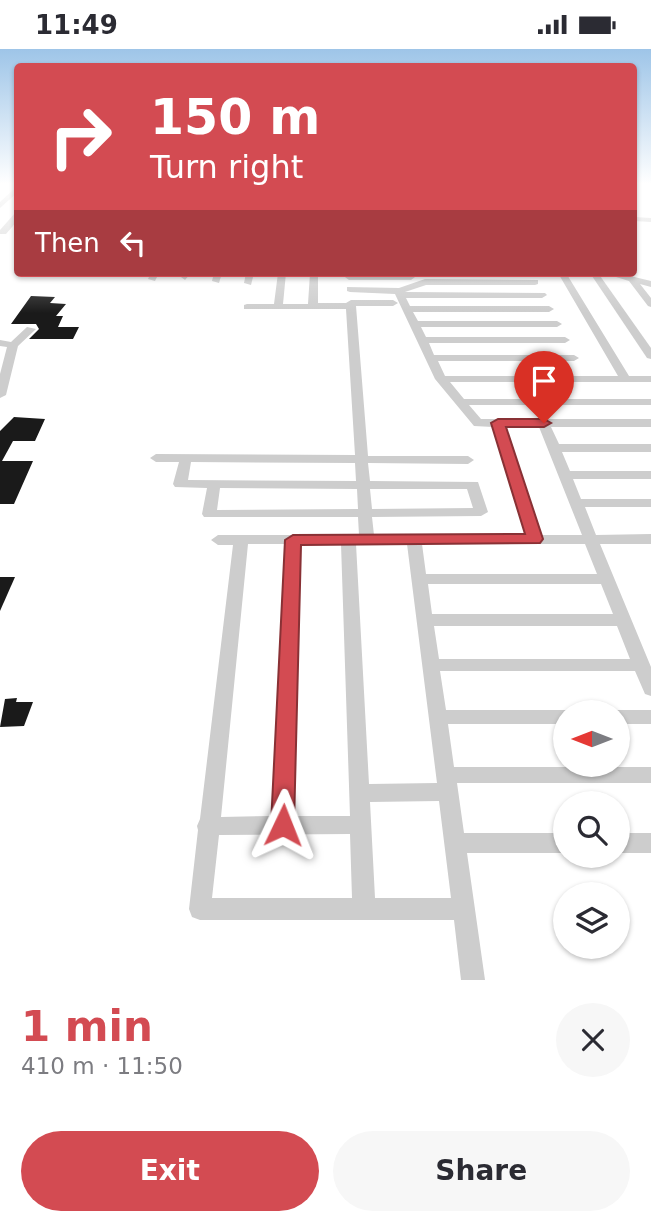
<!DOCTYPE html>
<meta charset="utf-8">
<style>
body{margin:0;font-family:"DejaVu Sans",sans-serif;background:#f7f7f7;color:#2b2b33;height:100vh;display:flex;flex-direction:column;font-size:26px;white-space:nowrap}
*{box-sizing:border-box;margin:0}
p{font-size:23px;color:#7c7c81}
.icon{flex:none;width:38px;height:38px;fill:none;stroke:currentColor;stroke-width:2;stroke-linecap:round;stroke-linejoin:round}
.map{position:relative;height:931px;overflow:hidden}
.drawer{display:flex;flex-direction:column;background:#fff;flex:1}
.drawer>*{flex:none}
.top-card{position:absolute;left:14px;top:14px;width:623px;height:214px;border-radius:7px;box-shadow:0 2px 5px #0004;background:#d34b52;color:#fff;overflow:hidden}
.needle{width:46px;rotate:270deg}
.controls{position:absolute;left:553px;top:651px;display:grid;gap:14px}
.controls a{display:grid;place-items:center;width:77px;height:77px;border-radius:50%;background:#fff;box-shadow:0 2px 5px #0004;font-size:35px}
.pin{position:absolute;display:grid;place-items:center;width:60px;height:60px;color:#fff;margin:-72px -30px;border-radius:50% 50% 50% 0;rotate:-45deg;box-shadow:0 0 7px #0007}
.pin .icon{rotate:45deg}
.me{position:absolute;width:77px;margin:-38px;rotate:2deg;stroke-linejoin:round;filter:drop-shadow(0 0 5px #0008)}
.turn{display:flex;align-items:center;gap:24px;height:147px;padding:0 21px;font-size:32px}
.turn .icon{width:91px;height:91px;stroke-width:2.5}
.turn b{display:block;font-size:49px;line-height:60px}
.then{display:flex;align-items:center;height:66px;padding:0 21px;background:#0003;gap:14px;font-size:26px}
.round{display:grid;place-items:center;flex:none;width:74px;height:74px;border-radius:37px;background:#f7f7f7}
.head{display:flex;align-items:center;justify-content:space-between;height:119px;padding:0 21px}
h1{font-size:42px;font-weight:700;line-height:52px;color:#d34b52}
.primary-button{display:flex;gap:14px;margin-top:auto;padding:14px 21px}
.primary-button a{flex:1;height:80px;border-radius:42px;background:#d34b52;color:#fff;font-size:28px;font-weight:700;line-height:80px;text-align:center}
.primary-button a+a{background:#f7f7f7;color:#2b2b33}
.status{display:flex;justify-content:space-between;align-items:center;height:49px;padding:0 35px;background:#fff;direction:ltr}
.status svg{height:19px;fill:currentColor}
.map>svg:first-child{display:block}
.building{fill:#1a1a1a}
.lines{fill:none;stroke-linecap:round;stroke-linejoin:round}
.minor{fill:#cdcdcd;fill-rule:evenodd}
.route{fill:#d34b52;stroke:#893135;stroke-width:2}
</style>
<div class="status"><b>11:49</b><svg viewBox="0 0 49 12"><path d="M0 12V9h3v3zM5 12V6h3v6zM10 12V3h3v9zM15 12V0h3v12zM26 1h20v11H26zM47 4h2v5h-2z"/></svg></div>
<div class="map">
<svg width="651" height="931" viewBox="0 0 651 931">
<rect width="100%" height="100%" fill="#fff"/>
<g class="building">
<polygon points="31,247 55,248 50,254 66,255 56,267 63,267 58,278 79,278 73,290 29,290 39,280 36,275 11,275"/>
<polygon points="14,368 45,370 35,392 13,392 2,412 33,412 14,455 0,455 0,382"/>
<polygon points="0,528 15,528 0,562"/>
<polygon points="17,649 16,653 33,653 24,677 0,678 5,650"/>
</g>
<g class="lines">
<g class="minor">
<polygon points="18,139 18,143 0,159 0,153 14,140"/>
<polygon points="15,164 18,164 18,171 6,185 0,185 0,181"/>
<polygon points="634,168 651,169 651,173 634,172"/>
<polygon points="151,224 159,224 155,232 148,230"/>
<polygon points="183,224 191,224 185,231 181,228"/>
<polygon points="214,224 222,224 219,234 212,232"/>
<polygon points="246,224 254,224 251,236 244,234"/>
<path d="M 278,224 L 286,224 L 283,255 L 308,255 L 310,224 L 318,224 L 318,254 L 346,254 L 351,251 L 393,251 L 398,254 L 393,257 L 356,257 L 368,407 L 468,407 L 474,411 L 468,415 L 368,414 L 370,432 L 478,433 L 488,463 L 481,467 L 372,468 L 374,486 L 526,486 L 493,378 L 474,377 L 435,330 L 395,245 L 350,243 L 347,242 L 347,238 L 399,239 L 425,230 L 538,231 L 538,235 L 535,236 L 426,236 L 405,243 L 545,244 L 547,246 L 542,249 L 406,249 L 410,257 L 549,257 L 554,260 L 549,263 L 413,263 L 418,272 L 557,272 L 562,275 L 557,278 L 421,278 L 426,288 L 565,288 L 570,291 L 565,294 L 429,294 L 434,306 L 574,306 L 579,309 L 574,312 L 438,312 L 445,327 L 618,327 L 558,224 L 566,224 L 629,327 L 651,327 L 651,333 L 450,333 L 464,350 L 651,350 L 651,356 L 469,356 L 481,370 L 651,370 L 651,378 L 551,378 L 559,395 L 651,395 L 651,403 L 562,403 L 570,422 L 651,422 L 651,430 L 573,430 L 581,450 L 651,450 L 651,458 L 585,458 L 596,486 L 651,485 L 651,495 L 600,495 L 651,618 L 651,647 L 645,645 L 635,622 L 440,622 L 446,661 L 565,661 L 572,663 L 565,663 L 565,675 L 448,675 L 454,718 L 651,718 L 651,734 L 457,734 L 464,784 L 565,784 L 565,804 L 467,804 L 485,931 L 461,931 L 454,871 L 200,871 L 192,868 L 189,860 L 198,781 L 197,777 L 200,770 L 233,496 L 218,496 L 211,491 L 218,486 L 359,486 L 358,468 L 204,468 L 202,465 L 207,439 L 175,438 L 173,435 L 179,413 L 156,413 L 150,409 L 156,405 L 355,406 L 346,260 L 244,260 L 244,256 L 247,255 L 274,255 ZM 505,378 L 539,378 L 582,486 L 541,486 ZM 191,413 L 355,414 L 356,432 L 188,431 ZM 220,439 L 357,440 L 358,460 L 217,461 ZM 370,440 L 467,440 L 473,459 L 372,460 ZM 248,495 L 286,495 L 273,767 L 221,768 ZM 300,495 L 341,495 L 350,767 L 294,767 ZM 356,495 L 407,495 L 437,734 L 369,735 ZM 422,495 L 585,495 L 597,525 L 426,525 ZM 428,535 L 601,535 L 613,565 L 432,565 ZM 434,577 L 617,577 L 630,610 L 439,610 ZM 439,752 L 451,849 L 375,849 L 370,753 ZM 350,785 L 352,849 L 212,849 L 219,786 Z"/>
<polygon points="406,224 414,224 415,228 411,231 349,231 345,228 349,225"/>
<polygon points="590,224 598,224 651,299 651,310 647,309"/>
<polygon points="603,224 618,224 651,232 651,238 640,235 651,249 651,258 648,257 629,232"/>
<polygon points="27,278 36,280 18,297 6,346 0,349 0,325 7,298 0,297 0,291 11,293"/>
<polygon points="618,661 651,661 651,675 618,675 618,663 611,663"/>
<rect x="618" y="784" width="33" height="20"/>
</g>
</g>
<linearGradient id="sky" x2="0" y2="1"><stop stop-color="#9ec5e8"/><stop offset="0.51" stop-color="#fff"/><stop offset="1" stop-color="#fff" stop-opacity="0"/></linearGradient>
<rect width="651" height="264" fill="url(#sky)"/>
<polygon class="route" points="498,370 544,370 551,374 544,378 506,378 543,490 540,494 301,496 294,776 291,783 283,786 274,783 271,776 285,491 293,486 525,485 491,374"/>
</svg>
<div class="controls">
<a><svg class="needle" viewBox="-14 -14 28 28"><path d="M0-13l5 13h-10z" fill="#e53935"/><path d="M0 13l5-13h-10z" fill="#7c7c81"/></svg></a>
<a><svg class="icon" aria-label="search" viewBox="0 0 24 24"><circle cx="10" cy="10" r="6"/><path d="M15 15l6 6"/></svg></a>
<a><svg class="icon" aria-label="layers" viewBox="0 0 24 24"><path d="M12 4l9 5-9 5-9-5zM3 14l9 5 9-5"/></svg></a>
</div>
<div class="pin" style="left:544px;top:374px;background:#d93025"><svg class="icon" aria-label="arrive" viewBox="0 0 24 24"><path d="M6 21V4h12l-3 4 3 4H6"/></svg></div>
<svg class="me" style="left:283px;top:776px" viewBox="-20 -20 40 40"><path d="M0-17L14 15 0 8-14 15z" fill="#d34b52" stroke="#fff" stroke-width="4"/></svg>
<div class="top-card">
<div class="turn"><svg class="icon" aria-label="right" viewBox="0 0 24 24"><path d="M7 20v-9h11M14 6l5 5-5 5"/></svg><div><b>150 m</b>Turn right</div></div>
<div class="then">Then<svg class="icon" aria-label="left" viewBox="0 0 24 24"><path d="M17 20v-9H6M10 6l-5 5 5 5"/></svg></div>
</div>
</div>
<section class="drawer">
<div class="head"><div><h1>1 min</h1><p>410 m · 11:50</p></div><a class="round"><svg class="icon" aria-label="close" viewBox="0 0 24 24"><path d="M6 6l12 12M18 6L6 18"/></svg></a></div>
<div class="primary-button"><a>Exit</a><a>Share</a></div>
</section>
